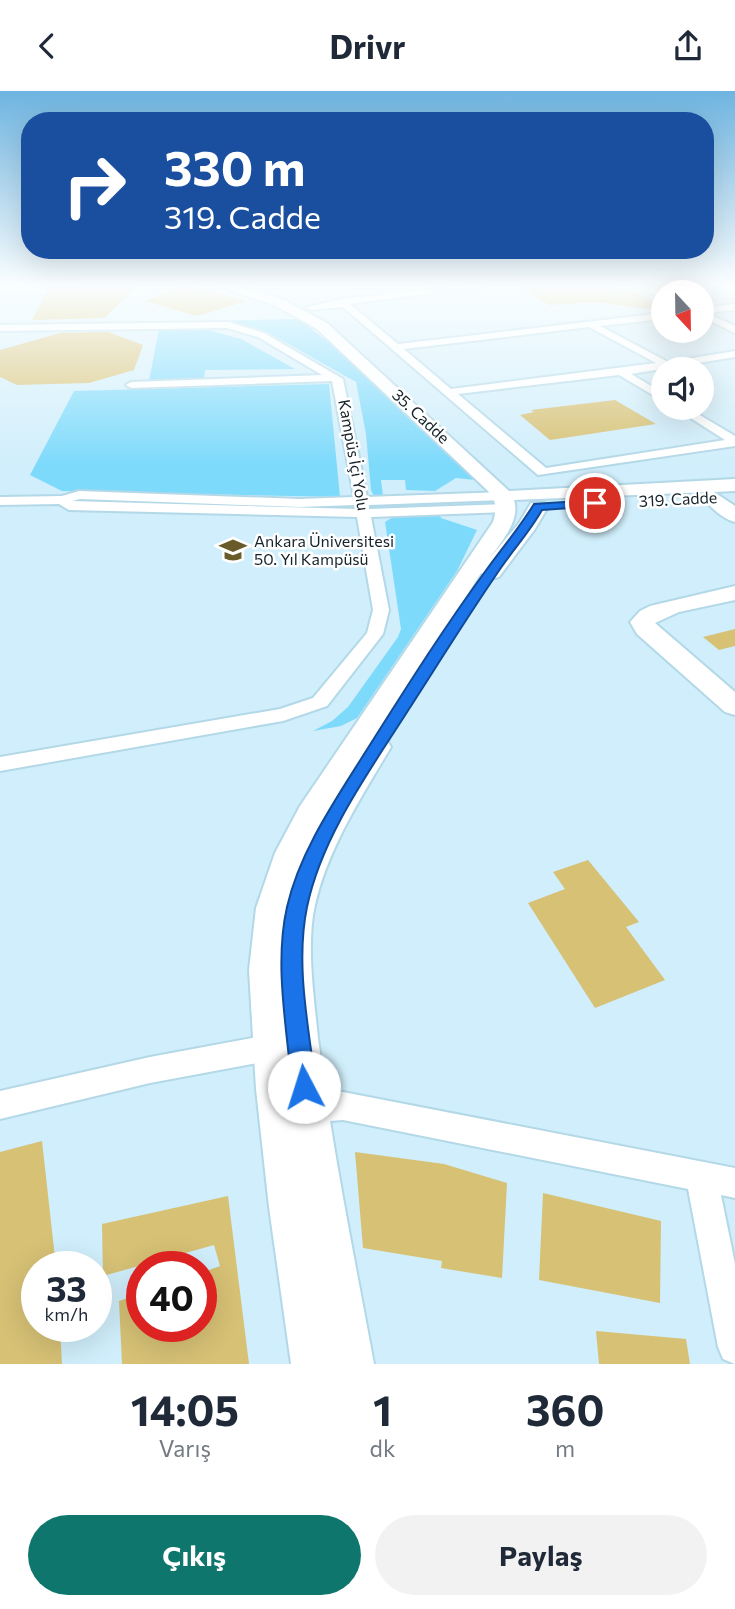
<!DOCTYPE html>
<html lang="tr">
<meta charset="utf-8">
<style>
body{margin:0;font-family:Commissioner,sans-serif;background:#f2f2f3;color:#1f2937;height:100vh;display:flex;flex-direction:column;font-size:26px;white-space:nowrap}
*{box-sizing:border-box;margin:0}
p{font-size:23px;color:#747a83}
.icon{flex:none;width:38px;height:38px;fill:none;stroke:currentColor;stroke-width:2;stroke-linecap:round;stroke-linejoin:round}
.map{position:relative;height:1273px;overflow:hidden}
.panel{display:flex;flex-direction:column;background:#fff;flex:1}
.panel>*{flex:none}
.guide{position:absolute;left:21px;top:21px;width:693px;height:147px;border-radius:28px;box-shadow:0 7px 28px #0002;background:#1a4fa0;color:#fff;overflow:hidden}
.needle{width:46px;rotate:158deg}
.controls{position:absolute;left:651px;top:189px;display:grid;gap:14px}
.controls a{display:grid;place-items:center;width:63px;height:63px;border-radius:50%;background:#fff;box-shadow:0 7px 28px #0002;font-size:35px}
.speed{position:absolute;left:21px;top:1160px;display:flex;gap:14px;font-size:35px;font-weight:700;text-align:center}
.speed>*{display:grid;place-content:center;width:91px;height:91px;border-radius:50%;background:#fff;box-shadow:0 7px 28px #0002;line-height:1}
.speed small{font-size:18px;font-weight:400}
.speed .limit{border:10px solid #d22;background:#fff;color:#111}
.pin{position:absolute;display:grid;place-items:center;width:60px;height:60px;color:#fff;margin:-30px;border:4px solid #fff;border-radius:50%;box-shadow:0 2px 7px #0007}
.me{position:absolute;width:77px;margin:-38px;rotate:355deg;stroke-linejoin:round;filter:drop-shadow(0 0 5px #0008)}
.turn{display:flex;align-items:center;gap:24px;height:147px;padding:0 28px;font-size:32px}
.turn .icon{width:91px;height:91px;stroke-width:2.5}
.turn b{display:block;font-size:49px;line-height:60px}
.eta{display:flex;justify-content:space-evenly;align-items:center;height:119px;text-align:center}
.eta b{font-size:42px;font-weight:700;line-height:49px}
.primary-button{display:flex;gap:14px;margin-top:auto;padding:14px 28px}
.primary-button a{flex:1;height:80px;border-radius:42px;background:#0f766e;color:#fff;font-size:28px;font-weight:700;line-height:80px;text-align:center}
.primary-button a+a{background:#f2f2f3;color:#1f2937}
header{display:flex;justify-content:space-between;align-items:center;height:91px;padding:0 28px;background:#fff;font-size:32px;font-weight:700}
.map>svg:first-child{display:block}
.green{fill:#d0eefb;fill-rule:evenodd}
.forest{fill:#7edafb}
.building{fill:#d6c175}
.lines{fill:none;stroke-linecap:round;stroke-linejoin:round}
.street-casing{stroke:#b3d8e7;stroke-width:4}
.secondary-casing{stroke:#b3d8e7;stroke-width:4}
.street{fill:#fff;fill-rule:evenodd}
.secondary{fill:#fff;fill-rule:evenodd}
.route{fill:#1a73e8;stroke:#114b97;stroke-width:2}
.labels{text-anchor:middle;stroke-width:5;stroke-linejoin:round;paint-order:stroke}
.far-street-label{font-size:16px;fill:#152329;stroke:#fff}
.far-poi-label{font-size:16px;fill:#152329;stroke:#fff;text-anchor:start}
</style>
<header><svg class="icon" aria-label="back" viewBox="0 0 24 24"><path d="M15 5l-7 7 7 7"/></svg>Drivr<svg class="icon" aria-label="share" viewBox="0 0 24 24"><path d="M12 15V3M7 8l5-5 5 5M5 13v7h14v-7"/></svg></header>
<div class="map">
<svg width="735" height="1273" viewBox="0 0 735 1273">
<rect width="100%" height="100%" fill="#f4fcff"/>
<path class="green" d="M 0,195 L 735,195 L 735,1273 L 0,1273 ZM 663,201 L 702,201 L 702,240 L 663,240 ZM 663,278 L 702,278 L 702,317 L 663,317 ZM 37,1176 L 96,1176 L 96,1236 L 37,1236 ZM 142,1176 L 201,1176 L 201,1236 L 142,1236 Z"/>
<g class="forest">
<polygon points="299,228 332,254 475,389 456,387 435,400 406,399 405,389 381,389 383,405 374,405 371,399 366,343 356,291 265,240 207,230"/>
<polygon points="201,237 241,248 295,278 205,279 204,288 149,290 159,238"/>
<polygon points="329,293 340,406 62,400 30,384 74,300"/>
<polygon points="439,422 441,427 477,439 457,480 357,627 341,635 313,640 332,630 348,616 398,546 401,538 385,431 393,426"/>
</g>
<g class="building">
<polygon points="50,195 138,195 104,227 32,229"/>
<polygon points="183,195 206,199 247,210 197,225 145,210"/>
<polygon points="523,195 609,195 618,199 629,198 663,214 663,220 595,211 549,214 525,200 531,199"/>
<polygon points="108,241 143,254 134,279 89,292 17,294 0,286 0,259 60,242"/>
<polygon points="615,309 656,333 550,349 520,324 534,321 531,319"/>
<polygon points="735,538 735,555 719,559 703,546"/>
<polygon points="588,769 639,831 626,836 665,889 595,917 528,812 565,798 553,781"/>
<polygon points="42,1050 56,1176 37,1176 37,1236 60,1236 62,1273 0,1273 0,1061"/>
<polygon points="355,1061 444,1073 507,1092 502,1187 441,1177 442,1170 363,1157"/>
<polygon points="543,1102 661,1130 660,1212 539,1189"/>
<polygon points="228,1105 249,1273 122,1273 119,1210 142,1202 142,1236 201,1236 201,1182 220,1175 214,1154 103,1185 102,1133"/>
<polygon points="596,1240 686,1248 690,1273 599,1273"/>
</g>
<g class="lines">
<defs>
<g id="street">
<path d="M 462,195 L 485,195 L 350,213 L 398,253 L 663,222 L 663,228 L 600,235 L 668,271 L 735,260 L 735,266 L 631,283 L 663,302 L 663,310 L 619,284 L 458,303 L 546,377 L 725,349 L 675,317 L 688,317 L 735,345 L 735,355 L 538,384 L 343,216 L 311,219 L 307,216 L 343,208 ZM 589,236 L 656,272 L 451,298 L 404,258 Z"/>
<polygon points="636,195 646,195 663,203 663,208"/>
<polygon points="735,213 735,219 707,222 735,235 735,242 702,226 702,217"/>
<path d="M 228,231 L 264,242 L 343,288 L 367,406 L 503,401 L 510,405 L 503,409 L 369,414 L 369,418 L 507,413 L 514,417 L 507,421 L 371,426 L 389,519 L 383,543 L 327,615 L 283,630 L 0,680 L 0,666 L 280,618 L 313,607 L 367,542 L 373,519 L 357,426 L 69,419 L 59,413 L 0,414 L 0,406 L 62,405 L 79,400 L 300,408 L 354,406 L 332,290 L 131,297 L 126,294 L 131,291 L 322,284 L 258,246 L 227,237 L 0,240 L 0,234 ZM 80,408 L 300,416 L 355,414 L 356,418 L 72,410 Z"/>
<polygon points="279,942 289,946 293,955 289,964 279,968 150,992 0,1028 0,1000 150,966"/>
<polygon points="343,1001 735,1077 735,1107 721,1104 735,1173 735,1273 723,1268 718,1256 688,1098 343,1029 303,1032 293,1028 289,1018 293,1008 303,1004"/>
</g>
<g id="secondary">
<path d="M 218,195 L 236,195 L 284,209 L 327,232 L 509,400 L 735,388 L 735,400 L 714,401 L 735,415 L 735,431 C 723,428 710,416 702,406 L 709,401 L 514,409 C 521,430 500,452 489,468 L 519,432 L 531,412 L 545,412 L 548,416 L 535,438 L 499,486 L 491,488 L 481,482 L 376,647 L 387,649 L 391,656 C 362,705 328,757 315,814 C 306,853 314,907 318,947 C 332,1056 354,1165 374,1273 L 291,1273 L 269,1116 L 256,998 L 249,879 L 256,817 L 275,762 L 300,715 L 493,431 C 497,417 497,410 487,399 L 317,238 L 276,215 Z"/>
<polygon points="735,495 735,509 679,521 655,532 735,601 735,624 725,621 637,543 630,531 640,520 650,515"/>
</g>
</defs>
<use href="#street" class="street-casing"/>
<use href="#secondary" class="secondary-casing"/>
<use href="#street" class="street"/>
<use href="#secondary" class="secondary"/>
</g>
<linearGradient id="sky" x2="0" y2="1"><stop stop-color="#6eb4e0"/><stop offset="0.52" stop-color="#fafeff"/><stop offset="1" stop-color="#fafeff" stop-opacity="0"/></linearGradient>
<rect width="735" height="373" fill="url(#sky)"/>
<path class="route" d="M 595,409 L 600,412 L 599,415 L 542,419 C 529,442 511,461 496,484 C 466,528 438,573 409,618 C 371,678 322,744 307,816 C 295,874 309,938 316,996 L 312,1004 L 304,1007 L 296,1004 L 292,996 C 287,938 274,873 287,816 C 299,763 332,714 361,668 C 401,605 442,539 487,478 C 503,456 520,436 534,413 Z"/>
<defs>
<symbol id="university-bare" viewBox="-9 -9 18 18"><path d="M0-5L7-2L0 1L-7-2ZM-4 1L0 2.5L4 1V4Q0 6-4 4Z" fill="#695b29" stroke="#fff" stroke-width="2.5" paint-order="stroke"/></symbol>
</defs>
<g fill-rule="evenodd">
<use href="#university-bare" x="214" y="440" width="38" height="38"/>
</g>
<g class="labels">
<g class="far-street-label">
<text transform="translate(421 325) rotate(43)" y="6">35. Cadde</text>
<text transform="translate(354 364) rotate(80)" y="6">Kampüs İçi Yolu</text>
<text transform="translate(678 408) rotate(-3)" y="6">319. Cadde</text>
</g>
<g class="far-poi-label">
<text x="254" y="456">Ankara Üniversitesi<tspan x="254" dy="18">50. Yıl Kampüsü</tspan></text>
</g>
</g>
</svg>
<div class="controls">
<a><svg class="needle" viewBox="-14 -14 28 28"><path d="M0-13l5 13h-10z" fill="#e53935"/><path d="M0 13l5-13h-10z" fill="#747a83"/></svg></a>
<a><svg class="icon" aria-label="sound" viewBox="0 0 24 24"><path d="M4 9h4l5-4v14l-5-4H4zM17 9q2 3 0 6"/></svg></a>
</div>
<div class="speed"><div>33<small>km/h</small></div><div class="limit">40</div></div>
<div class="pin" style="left:595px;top:412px;background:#d93025"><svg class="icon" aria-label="arrive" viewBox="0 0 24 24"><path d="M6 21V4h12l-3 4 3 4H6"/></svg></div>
<svg class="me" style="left:304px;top:996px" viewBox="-20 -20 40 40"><circle r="19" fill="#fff"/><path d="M0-13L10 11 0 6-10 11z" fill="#1a73e8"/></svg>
<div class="guide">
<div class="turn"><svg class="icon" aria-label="right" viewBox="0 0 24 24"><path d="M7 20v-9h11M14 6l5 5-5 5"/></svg><div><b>330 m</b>319. Cadde</div></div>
</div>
</div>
<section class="panel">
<div class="eta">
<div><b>14:05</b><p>Varış</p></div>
<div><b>1</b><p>dk</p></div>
<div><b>360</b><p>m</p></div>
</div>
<div class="primary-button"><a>Çıkış</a><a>Paylaş</a></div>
</section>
